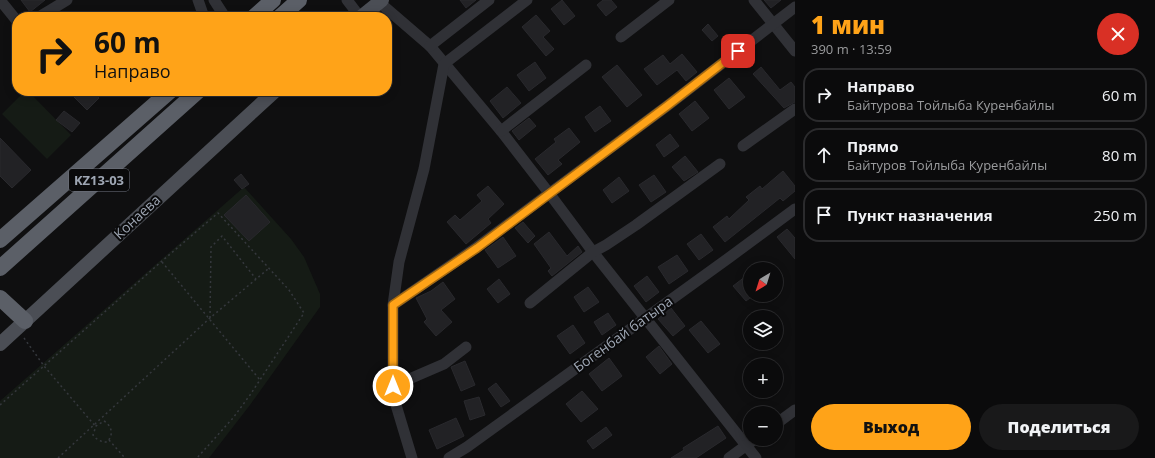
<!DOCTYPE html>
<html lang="ru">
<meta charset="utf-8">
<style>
body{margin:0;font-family:"Open Sans",sans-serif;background:#19191a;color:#f1f3f6;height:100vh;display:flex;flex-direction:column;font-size:15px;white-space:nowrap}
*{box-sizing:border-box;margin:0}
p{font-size:13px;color:#9a9b9d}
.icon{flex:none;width:22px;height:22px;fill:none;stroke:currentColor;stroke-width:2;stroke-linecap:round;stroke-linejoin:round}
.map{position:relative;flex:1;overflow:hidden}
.panel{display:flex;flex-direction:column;background:#0b0b0c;width:360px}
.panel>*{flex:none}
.hud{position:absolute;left:12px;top:12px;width:380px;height:84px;border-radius:16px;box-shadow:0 2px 10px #0003,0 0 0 1px #2b2b2d;background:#ffa318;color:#111;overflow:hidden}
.needle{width:26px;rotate:218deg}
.buttons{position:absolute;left:743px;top:262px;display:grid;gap:8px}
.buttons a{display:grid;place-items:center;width:40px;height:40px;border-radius:50%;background:#0b0b0c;box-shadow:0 2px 10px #0003,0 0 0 1px #2b2b2d;font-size:20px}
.pin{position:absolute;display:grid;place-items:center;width:34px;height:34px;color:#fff;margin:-17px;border-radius:8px;box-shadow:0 2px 6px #0006}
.me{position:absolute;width:44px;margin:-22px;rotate:0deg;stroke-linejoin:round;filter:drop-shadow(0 0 3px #0008)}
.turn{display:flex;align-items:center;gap:14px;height:84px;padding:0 16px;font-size:18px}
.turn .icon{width:52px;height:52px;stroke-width:2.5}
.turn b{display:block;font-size:28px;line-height:34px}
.round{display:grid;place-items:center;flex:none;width:42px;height:42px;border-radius:21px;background:#19191a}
.summary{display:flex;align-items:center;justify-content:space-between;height:68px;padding:0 16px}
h1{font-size:24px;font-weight:800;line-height:30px;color:#ffa318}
.cta{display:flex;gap:8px;margin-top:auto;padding:8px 16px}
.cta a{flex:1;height:46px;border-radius:24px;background:#ffa318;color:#111;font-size:16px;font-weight:800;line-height:46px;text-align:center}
.cta a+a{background:#19191a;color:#f1f3f6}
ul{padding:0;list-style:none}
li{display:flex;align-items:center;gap:12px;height:54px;margin:0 8px 6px;padding:0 8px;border:2px solid #2b2b2d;border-radius:16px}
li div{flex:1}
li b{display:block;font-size:15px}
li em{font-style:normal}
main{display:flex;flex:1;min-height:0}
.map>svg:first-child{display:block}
.green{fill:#151b15}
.building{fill:#222225;stroke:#29292d}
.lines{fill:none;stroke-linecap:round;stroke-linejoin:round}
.path{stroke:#35383d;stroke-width:1.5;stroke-dasharray:2 3;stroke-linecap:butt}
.minor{stroke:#303136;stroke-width:11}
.major{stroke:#4b4e55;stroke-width:14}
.highway{stroke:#5b5f67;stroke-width:16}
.route-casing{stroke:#a66a10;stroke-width:10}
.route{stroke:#ffa318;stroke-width:7}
.labels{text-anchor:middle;stroke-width:4;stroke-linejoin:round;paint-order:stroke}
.shield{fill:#0a0a0b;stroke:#727781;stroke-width:1}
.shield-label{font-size:13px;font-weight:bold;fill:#9ea6b3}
.street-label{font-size:14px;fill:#9ea6b3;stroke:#0a0a0b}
</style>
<main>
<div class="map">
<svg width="795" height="458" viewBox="0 0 795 458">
<rect width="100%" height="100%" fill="#0f0f10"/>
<g class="green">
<polygon points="25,91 28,91 71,135 47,159 2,114"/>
<polygon points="244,187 291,239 304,257 320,294 320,307 250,405 209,458 0,458 0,401"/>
</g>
<g class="building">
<polygon points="21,0 45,0 30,12"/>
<polygon points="460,0 476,0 466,8"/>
<polygon points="562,0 575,16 564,25 551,9"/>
<polygon points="603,0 611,0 617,7 606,16 597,5"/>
<polygon points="764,0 781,0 771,8"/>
<polygon points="536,15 550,31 543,37 554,49 546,56 522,27"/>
<polygon points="708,24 718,36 712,41 702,30"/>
<polygon points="682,54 697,72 686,81 677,70 657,85 644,69 663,55 670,64"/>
<polygon points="535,62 546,78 529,91 517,75"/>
<polygon points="617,65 642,95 627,107 602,77"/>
<polygon points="761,67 780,90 791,82 795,87 795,102 784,108 753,74"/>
<polygon points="729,78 745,97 729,109 714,90"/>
<polygon points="507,87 521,103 503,118 490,101"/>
<polygon points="80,91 92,91 99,98 87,110 74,97"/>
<polygon points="695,101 709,118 692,131 679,114"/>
<polygon points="600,106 611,121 595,132 585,117"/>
<polygon points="64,111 80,123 72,132 56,120"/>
<polygon points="529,118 536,126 519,140 512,131"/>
<polygon points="569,128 580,142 558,160 562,164 548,175 535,159 556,142 554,139"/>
<polygon points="670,134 679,146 664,157 656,145"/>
<polygon points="0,138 31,170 12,188 0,176"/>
<polygon points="685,156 698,172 684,181 672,167"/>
<polygon points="783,171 795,186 795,191 783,201 780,198 725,242 713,227 727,216 729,219 749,200 746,197 760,186 762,189"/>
<polygon points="241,174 249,184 242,189 234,180"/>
<polygon points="654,175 666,192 651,202 639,185"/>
<polygon points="619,177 629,191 612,203 603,190"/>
<polygon points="488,186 504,204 488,219 491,223 466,244 447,222 455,215 460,220 482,201 477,195"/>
<polygon points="246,195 270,222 249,241 224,215"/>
<polygon points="523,222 535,236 528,243 515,228"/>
<polygon points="787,229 795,238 795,259 777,237"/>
<polygon points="549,232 567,256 578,246 582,252 552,276 548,271 551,268 534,244"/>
<polygon points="701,234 713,250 699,260 687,244"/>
<polygon points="503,237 516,256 498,268 485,250"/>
<polygon points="677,255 688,271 669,284 658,267"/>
<polygon points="750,273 750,298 746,301 733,286"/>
<polygon points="647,276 659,292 646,302 634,286"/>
<polygon points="499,279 510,294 498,303 487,289"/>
<polygon points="443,282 455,299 441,310 452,322 436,336 424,322 427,319 416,298 431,291"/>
<polygon points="588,287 599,302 584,312 574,297"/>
<polygon points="671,308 685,326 673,336 658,319"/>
<polygon points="608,313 616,325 602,335 594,322"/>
<polygon points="701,321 720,344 708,353 689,330"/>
<polygon points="573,325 585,343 570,354 557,336"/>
<polygon points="659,346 672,364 660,374 646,357"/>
<polygon points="609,358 622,376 602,391 589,374"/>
<polygon points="465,361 475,385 461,391 451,367"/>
<polygon points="496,383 510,401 501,407 488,389"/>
<polygon points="582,391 598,409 581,422 566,404"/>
<polygon points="479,397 485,415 470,420 464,401"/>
<polygon points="456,418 464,436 437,449 429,430"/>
<polygon points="718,426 726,438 696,458 671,458 684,450 683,448"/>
<polygon points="606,427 612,435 593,449 587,441"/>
</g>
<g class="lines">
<g class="path">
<polyline points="162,262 260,380"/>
<polyline points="210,318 211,247 222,236 256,279"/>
<polyline points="24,338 44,366 96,427"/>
<polyline points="0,405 162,261 218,213 289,290 304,313 250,395 233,418 197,458"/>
<path d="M 104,421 C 112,426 114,435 107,442 C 101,442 97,440 93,435 L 96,426 Z"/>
<polyline points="109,440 125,458"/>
<polyline points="58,458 210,318 268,269"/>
</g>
<g class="minor">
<polyline points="0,0 17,21"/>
<polyline points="198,0 204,17"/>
<polyline points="214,0 225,17"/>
<polyline points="347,0 360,17"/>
<polyline points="754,0 795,51"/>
<polyline points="379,2 430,46 501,131 549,193 593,252 756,458"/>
<polyline points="39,17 67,0"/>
<polyline points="621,37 669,0"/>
<polyline points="430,46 489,0"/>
<polyline points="501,131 586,65"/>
<polyline points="743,146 795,109"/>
<polyline points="530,303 593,252 606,245 636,225 720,164"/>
<polyline points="393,305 399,262 424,169 444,64 527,0"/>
<polyline points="393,386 444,364 466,347"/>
<polyline points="776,424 795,410"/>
<polyline points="412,458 393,395 393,305 477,247 667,106 795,7"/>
<polyline points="449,458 467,447 730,257 795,209"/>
<polyline points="729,458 755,439"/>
</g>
<g class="major">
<polyline points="361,17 382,0"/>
<polyline points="0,344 275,91"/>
</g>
<g class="highway">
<polyline points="254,17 273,0"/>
<polyline points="280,17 299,0"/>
<polyline points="0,240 170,91"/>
<polyline points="0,268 198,91"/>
<polyline points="0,298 25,321"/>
</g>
</g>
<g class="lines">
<defs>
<polyline id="route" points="393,386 393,305 477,248 667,106 738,51"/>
</defs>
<use href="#route" class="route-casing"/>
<use href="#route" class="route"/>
</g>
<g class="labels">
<rect class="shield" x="69" y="169" width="60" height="22" rx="3"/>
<g class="shield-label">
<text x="99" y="185">KZ13-03</text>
</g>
<g class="street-label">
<text transform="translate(137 217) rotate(-43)" y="5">Конаева</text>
<text transform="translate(623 334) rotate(-36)" y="5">Богенбай батыра</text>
</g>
</g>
</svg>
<div class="buttons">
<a><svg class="needle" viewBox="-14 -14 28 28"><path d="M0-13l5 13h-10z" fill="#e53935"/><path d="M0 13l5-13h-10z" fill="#9a9b9d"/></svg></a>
<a><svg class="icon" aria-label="layers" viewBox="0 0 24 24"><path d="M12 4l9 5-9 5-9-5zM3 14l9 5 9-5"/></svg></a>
<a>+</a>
<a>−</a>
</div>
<div class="pin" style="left:738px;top:51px;background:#d93025"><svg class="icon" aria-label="arrive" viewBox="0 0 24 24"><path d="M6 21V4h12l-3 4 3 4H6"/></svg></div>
<svg class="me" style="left:393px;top:386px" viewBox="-20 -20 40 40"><circle r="17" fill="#ffa318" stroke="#fff" stroke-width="3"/><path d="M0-11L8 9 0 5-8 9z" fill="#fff"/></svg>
<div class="hud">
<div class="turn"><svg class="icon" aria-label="right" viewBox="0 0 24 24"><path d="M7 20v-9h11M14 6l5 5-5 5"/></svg><div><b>60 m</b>Направо</div></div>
</div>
</div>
<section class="panel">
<div class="summary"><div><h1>1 мин</h1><p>390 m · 13:59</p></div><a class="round" style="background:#d93025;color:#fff"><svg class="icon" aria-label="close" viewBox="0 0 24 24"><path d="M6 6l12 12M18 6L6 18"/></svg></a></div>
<ul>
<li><svg class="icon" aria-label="right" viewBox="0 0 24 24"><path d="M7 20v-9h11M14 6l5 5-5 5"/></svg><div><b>Направо</b><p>Байтурова Тойлыба Куренбайлы</p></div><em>60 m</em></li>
<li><svg class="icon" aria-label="ahead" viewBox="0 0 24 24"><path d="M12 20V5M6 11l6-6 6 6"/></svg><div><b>Прямо</b><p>Байтуров Тойлыба Куренбайлы</p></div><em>80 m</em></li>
<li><svg class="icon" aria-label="arrive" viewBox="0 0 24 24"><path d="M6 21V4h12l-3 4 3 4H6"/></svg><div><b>Пункт назначения</b></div><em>250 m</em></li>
</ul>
<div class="cta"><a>Выход</a><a>Поделиться</a></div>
</section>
</main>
